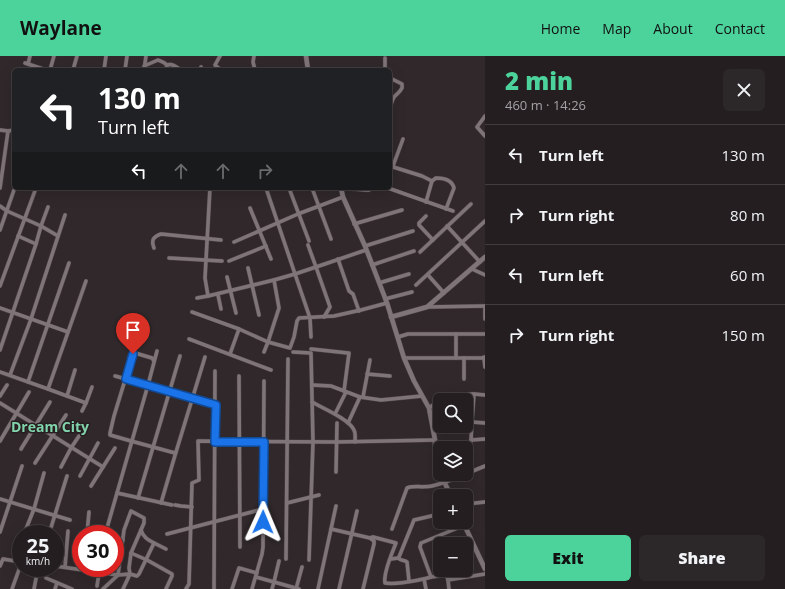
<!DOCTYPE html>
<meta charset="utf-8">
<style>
body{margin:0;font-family:"Open Sans",sans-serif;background:#2c2729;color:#f1f3f6;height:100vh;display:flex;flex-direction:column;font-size:15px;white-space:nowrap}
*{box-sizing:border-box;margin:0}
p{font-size:13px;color:#a3a2a5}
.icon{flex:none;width:22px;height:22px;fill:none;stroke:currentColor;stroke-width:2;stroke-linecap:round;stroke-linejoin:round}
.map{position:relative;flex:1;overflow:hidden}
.side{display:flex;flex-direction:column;background:#241e20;width:300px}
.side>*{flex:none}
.top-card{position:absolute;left:12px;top:12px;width:380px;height:122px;border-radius:6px;box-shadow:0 4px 16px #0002,0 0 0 1px #413c3e;background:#202124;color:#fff;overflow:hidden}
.fabs{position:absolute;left:433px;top:337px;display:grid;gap:8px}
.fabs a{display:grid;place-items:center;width:40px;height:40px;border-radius:6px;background:#241e20;box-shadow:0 4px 16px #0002,0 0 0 1px #413c3e;font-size:20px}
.speed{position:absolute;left:12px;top:469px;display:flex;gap:8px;font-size:20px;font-weight:700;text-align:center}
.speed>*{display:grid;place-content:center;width:52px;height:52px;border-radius:50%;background:#241e20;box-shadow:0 4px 16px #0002,0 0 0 1px #413c3e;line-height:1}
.speed small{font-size:10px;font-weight:400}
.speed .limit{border:6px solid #d22;background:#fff;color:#111}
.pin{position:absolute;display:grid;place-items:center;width:34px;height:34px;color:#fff;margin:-41px -17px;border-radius:50% 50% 50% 0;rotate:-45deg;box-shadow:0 0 4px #0007}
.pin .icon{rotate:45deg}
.me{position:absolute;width:44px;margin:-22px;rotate:1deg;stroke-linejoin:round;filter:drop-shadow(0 0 3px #0008)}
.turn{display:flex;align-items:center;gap:14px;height:84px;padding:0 20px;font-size:18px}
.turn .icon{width:52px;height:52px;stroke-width:2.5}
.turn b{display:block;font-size:28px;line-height:34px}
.lanes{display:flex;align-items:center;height:38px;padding:0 20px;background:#0003;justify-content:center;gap:20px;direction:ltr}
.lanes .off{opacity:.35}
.round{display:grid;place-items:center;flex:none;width:42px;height:42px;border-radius:6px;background:#2c2729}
.summary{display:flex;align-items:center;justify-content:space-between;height:68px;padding:0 20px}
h1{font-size:24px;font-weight:800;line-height:30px;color:#4cd39b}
.button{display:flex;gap:8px;margin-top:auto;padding:8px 20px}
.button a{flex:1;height:46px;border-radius:6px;background:#4cd39b;color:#111;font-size:16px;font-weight:800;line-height:46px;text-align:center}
.button a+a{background:#2c2729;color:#f1f3f6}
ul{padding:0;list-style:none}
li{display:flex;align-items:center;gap:12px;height:60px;padding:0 20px;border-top:1px solid #413c3e}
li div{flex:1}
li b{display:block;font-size:15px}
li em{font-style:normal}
header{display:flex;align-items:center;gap:24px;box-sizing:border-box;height:56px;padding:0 20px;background:#4cd39b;color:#111}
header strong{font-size:19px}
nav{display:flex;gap:22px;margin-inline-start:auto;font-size:14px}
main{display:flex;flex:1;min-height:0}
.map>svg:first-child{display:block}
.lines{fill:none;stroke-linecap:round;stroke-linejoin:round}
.minor-casing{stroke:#4b4346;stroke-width:4.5}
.tertiary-casing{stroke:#4b4346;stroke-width:5.5}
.minor{stroke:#7f7578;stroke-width:3.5}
.tertiary{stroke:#7f7578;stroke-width:4.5}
.route-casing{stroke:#114b97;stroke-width:10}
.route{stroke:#1a73e8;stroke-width:7}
.labels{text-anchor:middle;stroke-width:3;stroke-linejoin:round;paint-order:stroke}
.neighbourhood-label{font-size:14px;font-weight:bold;fill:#82d4ac;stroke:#261e20}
</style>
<header>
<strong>Waylane</strong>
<nav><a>Home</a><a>Map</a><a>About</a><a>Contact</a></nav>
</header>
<main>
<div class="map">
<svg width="485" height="533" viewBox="0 0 485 533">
<rect width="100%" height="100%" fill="#30282a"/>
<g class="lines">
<defs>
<g id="minor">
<polyline points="220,0 215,9 221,14"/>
<polyline points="254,0 253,6 255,14"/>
<polyline points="25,7 46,14"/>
<polyline points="28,8 30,0"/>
<path d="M 167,9 C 172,7 177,11 181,14"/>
<path d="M 144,10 L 158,4 C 163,6 168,7 167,14"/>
<polyline points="50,14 54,0"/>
<polyline points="73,14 77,0"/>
<polyline points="104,14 106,0"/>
<polyline points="125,14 127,0"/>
<polyline points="144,14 146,0"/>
<polyline points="200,14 201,11"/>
<polyline points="385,14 385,2"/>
<path d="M 390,22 L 402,28 L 402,32 C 400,36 398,37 395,40 C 392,43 391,49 390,53"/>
<polyline points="485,60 477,71 485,80"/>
<polyline points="0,74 8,75 14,74"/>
<polyline points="390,110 422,120 432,125"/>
<polyline points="393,110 403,83"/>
<polyline points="0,132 8,75"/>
<polyline points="210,132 205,222 208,240 274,224"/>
<polyline points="289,132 309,185"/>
<polyline points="312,132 331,183"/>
<polyline points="341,132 366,134 369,134 370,132"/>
<polyline points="388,132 453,155"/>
<path d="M 426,146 L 432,125 L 436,122 C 443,122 452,124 454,132 L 446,153"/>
<polyline points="0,150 7,155 41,170 58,180"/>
<polyline points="250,152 271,203"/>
<polyline points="426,160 419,167 419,169 433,184"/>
<polyline points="354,168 402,154"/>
<polyline points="447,170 480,206"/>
<polyline points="0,174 14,134"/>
<polyline points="18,180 36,188"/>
<polyline points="234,186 298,158 343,141"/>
<polyline points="308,189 316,211 295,218 310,262 311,281"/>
<polyline points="365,190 413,175"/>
<path d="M 154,192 C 151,184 153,181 161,178 L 221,184"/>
<polyline points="420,196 471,148"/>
<polyline points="169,202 222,205"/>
<polyline points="338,203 349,235 353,238 359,255"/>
<polyline points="229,205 266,190"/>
<polyline points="372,209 414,195"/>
<polyline points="248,212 259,259"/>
<polyline points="472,213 485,219"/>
<polyline points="428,219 444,237"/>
<polyline points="227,221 236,257"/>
<polyline points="86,225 48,333 86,347 92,331"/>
<polyline points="379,227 409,218"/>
<polyline points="416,229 485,165"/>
<polyline points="0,230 36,132"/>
<polyline points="218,239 221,253"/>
<polyline points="197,242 208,240"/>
<polyline points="385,243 412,236"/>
<polyline points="485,250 485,263"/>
<polyline points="427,251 485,250"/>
<polyline points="0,252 68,276"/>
<polyline points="192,256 239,273 268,286 290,292 294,281 297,265 299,262 334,260 361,254 387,247"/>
<polyline points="324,261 330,251 316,211 366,194"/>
<polyline points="398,281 408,278 485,278"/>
<polyline points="189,283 271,314"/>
<polyline points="311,293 348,297 349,297 344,335"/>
<polyline points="0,294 36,188 41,170 48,151"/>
<polyline points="264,296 268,286 279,252 274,224 295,218 266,132"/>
<polyline points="293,296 311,297 313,386 309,504"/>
<polyline points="230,298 239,273"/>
<polyline points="404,302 482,302 485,301"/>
<polyline points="456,302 456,278"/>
<polyline points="484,302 485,311"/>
<polyline points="154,305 152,302 135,297 133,298 114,360 110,377 110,379 131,385 175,397 176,396 205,301"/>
<polyline points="0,316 48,333"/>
<polyline points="367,318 390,320"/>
<polyline points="10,319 31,263 65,159"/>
<polyline points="115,320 148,329 157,295"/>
<polyline points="239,320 240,491"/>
<polyline points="464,323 464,302"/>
<polyline points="28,326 69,207"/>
<polyline points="312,329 331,330 360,341 381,344 422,340"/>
<polyline points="485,339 474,338 472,366 485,367"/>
<polyline points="0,340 7,329"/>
<polyline points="67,340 75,314"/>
<polyline points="363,341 370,304"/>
<path d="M 312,346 C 322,352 349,363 354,374 C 356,378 355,382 355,386"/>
<polyline points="0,347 103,411"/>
<polyline points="429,352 437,346 439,340 441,339 474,338"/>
<polyline points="82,355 86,347"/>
<polyline points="335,358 346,336"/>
<polyline points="472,366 471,384 485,383"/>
<polyline points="348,367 360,341"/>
<polyline points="0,385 29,336"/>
<polyline points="21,393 50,346"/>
<polyline points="466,398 469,395 471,384"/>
<polyline points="35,407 66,359"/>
<polyline points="61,411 71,392 79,380"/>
<polyline points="336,416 337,367"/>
<polyline points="80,420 98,387"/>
<polyline points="91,430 115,392"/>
<polyline points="117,437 172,449"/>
<polyline points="138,442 180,300"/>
<polyline points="0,443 70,464"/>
<polyline points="161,447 176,396"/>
<polyline points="287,447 319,439"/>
<polyline points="466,448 485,446"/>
<polyline points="175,449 181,450 192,451"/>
<polyline points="331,473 370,482 374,485 374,488 363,533"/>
<path d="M 392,473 L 407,432 C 415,429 424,432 432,430 C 450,426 467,417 485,410"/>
<polyline points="0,476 22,410"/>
<polyline points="24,478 34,453 44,417"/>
<polyline points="49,478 67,420"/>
<polyline points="87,478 89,456"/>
<polyline points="106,478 107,472 148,329 216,349"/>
<polyline points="167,478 263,453"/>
<polyline points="115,481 123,484"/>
<path d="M 370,482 L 373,481 L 396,487 C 392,497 383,517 385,527 C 397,529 412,525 424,523"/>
<polyline points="154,487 166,493"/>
<polyline points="439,496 440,498"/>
<polyline points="131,497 147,504 172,518 172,520 166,533"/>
<path d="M 398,502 C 401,505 405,504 407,506 L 409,525"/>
<polyline points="286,503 288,303"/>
<polyline points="391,503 398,502 399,501 414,464 440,458"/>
<polyline points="20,506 21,497"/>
<polyline points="0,510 3,503 21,506"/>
<path d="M 55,510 L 118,519 L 130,518 L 137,520 L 139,518 L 154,487 C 148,484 143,481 141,474 L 131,497 L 129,512 L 130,518 L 123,533"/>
<polyline points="65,511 68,475"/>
<polyline points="445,514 448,524 485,518"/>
<polyline points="446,519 431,521 420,491 421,487 465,469"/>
<polyline points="256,521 274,526 279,505"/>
<polyline points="46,522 72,533"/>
<polyline points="448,524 449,533"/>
<polyline points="97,530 99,517"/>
<polyline points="12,533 21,508"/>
<polyline points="34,533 38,512"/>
<polyline points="55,533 57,527"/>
<polyline points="103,533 118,519 124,474 131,455 144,462 144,467 141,474"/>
<polyline points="186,533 189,528 192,427 199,424 198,385 336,386 435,384"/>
<polyline points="214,533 215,315"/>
<polyline points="232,533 239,512 257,517"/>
<polyline points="252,533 262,498 263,491 264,325"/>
<polyline points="272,533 274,526 299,533"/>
<polyline points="296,533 302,511"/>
<polyline points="318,533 336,450"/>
<polyline points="339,533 357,455"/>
<polyline points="426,533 424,523 431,521"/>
</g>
<g id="tertiary">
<polyline points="306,0 308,14"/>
<polyline points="341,132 343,141 365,190 387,247 404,302 414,325 429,352 435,384 435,402 439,415 451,440"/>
<polyline points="391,261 427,251 485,201"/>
<polyline points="463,466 485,513"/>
</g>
</defs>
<use href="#minor" class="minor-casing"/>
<use href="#tertiary" class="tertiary-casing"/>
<use href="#minor" class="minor"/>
<use href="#tertiary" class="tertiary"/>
</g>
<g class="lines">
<defs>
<polyline id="route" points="133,298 126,323 216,349 215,386 264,386 263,466"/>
</defs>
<use href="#route" class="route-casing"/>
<use href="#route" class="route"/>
</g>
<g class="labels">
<g class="neighbourhood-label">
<text x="50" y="376">Dream City</text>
</g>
</g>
</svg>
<div class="fabs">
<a><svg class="icon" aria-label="search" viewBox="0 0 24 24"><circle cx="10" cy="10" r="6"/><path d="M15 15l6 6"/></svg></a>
<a><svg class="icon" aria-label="layers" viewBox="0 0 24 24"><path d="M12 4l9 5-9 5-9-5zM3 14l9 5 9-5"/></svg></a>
<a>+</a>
<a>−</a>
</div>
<div class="speed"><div>25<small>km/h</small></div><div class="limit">30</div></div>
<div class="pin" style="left:133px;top:298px;background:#d93025"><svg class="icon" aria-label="arrive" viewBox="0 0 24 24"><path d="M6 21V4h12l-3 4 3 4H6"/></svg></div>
<svg class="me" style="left:263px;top:466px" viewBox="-20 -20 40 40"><path d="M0-17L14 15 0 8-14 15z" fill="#1a73e8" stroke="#fff" stroke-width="4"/></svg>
<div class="top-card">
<div class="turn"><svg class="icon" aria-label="left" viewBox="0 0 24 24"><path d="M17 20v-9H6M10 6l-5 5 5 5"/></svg><div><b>130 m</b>Turn left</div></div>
<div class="lanes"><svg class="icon" aria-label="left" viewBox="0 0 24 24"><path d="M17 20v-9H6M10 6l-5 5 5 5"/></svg><svg class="icon off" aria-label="ahead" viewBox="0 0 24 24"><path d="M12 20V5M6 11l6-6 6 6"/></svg><svg class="icon off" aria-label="ahead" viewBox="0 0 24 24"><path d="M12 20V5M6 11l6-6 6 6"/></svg><svg class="icon off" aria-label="right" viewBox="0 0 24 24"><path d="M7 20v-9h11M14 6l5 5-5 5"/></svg></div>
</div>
</div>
<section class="side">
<div class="summary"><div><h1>2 min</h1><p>460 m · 14:26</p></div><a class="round"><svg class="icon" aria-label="close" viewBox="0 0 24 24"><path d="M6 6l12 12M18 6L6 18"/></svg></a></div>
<ul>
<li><svg class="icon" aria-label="left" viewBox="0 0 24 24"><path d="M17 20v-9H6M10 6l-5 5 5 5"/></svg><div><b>Turn left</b></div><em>130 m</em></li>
<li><svg class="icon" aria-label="right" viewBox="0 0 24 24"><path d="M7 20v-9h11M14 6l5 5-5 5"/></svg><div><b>Turn right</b></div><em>80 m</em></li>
<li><svg class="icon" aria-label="left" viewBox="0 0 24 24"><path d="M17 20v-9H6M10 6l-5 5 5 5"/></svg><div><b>Turn left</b></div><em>60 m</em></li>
<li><svg class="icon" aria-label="right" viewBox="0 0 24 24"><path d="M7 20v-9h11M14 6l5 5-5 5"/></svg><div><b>Turn right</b></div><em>150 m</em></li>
</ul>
<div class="button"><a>Exit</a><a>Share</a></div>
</section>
</main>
